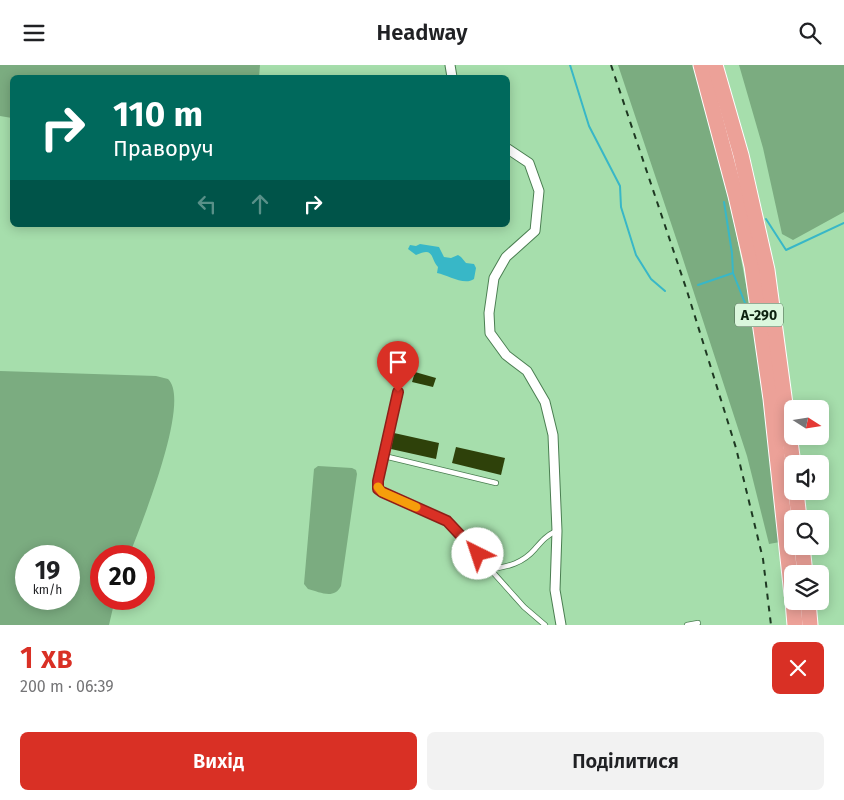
<!DOCTYPE html>
<html lang="uk">
<meta charset="utf-8">
<style>
body{margin:0;font-family:"Fira Sans",sans-serif;background:#f2f2f2;color:#202124;height:100vh;display:flex;flex-direction:column;font-size:19px;white-space:nowrap}
*{box-sizing:border-box;margin:0}
p{font-size:16px;color:#757577}
.icon{flex:none;width:28px;height:28px;fill:none;stroke:currentColor;stroke-width:2;stroke-linecap:round;stroke-linejoin:round}
.map{position:relative;height:560px;overflow:hidden}
.side{display:flex;flex-direction:column;background:#fff;flex:1}
.side>*{flex:none}
.banner{position:absolute;left:10px;top:10px;width:500px;height:152px;border-radius:8px;box-shadow:0 2px 12px #0003;background:#00695c;color:#fff;overflow:hidden}
.needle{width:32px;rotate:102deg}
.fabs{position:absolute;left:784px;top:335px;display:grid;gap:10px}
.fabs a{display:grid;place-items:center;width:45px;height:45px;border-radius:8px;background:#fff;box-shadow:0 2px 12px #0003;font-size:25px}
.speed{position:absolute;left:15px;top:480px;display:flex;gap:10px;font-size:25px;font-weight:700;text-align:center}
.speed>*{display:grid;place-content:center;width:65px;height:65px;border-radius:50%;background:#fff;box-shadow:0 2px 12px #0003;line-height:1}
.speed small{font-size:12px;font-weight:400}
.speed .limit{border:8px solid #d22;background:#fff;color:#111}
.pin{position:absolute;display:grid;place-items:center;width:42px;height:42px;color:#fff;margin:-51px -21px;border-radius:50% 50% 50% 0;rotate:-45deg;box-shadow:0 0 5px #0007}
.pin .icon{rotate:45deg}
.me{position:absolute;width:55px;margin:-28px;rotate:319deg;stroke-linejoin:round;filter:drop-shadow(0 0 4px #0008)}
.turn{display:flex;align-items:center;gap:18px;height:105px;padding:0 20px;font-size:22px}
.turn .icon{width:65px;height:65px;stroke-width:2.5}
.turn b{display:block;font-size:35px;line-height:42px}
.lanes{display:flex;align-items:center;height:48px;padding:0 20px;background:#0003;justify-content:center;gap:25px;direction:ltr}
.lanes .off{opacity:.35}
.round{display:grid;place-items:center;flex:none;width:52px;height:52px;border-radius:8px;background:#f2f2f2}
.overview{display:flex;align-items:center;justify-content:space-between;height:85px;padding:0 20px}
h1{font-size:30px;font-weight:600;line-height:38px;color:#d93025}
.button{display:flex;gap:10px;margin-top:auto;padding:10px 20px}
.button a{flex:1;height:58px;border-radius:8px;background:#d93025;color:#fff;font-size:20px;font-weight:600;line-height:58px;text-align:center}
.button a+a{background:#f2f2f2;color:#202124}
header{display:flex;justify-content:space-between;align-items:center;height:65px;padding:0 20px;background:#fff;font-size:22px;font-weight:600}
.map>svg:first-child{display:block}
.green{fill:#7bac80;fill-rule:evenodd}
.water{fill:#38b7c7}
.lines{fill:none;stroke-linecap:round;stroke-linejoin:round}
.stream{stroke:#38b7c7;stroke-width:2}
.building{fill:#2e410a}
.lane-casing{stroke:#4a7e51;stroke-width:6}
.street-casing{stroke:#4a7e51;stroke-width:11}
.highway-casing{stroke:#fff;stroke-width:17}
.lane{stroke:#fff;stroke-width:4.5}
.street{stroke:#fff;stroke-width:9}
.highway{stroke:#eca198;stroke-width:15}
.rail{stroke:#1e3822;stroke-width:2;stroke-dasharray:6 6;stroke-linecap:butt}
.route-casing{stroke:#8d1f18;stroke-width:12}
.route{stroke:#d93025;stroke-width:9}
.slow{stroke:#f59e0b;stroke-width:9}
.labels{text-anchor:middle;stroke-width:5;stroke-linejoin:round;paint-order:stroke}
.shield{fill:#dbf7dd;stroke:#4a614d;stroke-width:1}
.shield-label{font-size:14px;font-weight:bold;fill:#0c210f}
</style>
<header><svg class="icon" aria-label="menu" viewBox="0 0 24 24"><path d="M4 6h16M4 12h16M4 18h16"/></svg>Headway<svg class="icon" aria-label="search" viewBox="0 0 24 24"><circle cx="10" cy="10" r="6"/><path d="M15 15l6 6"/></svg></header>
<div class="map">
<svg width="844" height="560" viewBox="0 0 844 560">
<rect width="100%" height="100%" fill="#a6deac"/>
<g class="green">
<polygon points="0,0 260,0 259,12 12,12 12,53 0,51"/>
<polygon points="618,0 697,0 735,162 755,267 780,477 769,479 747,391 680,185"/>
<polygon points="739,0 844,0 844,147 793,175 782,169 763,83"/>
<path d="M 0,306 L 156,311 L 168,314 C 192,336 140,462 129,491 L 101,491 L 101,534 L 115,534 L 109,560 L 0,560 ZM 69,491 L 69,534 L 26,534 L 26,491 Z"/>
<path d="M 318,401 L 352,403 L 356,405 L 357,409 L 341,521 C 334,535 320,527 308,524 L 304,519 L 314,404 Z"/>
</g>
<path class="water" d="M 420,179 L 439,182 L 444,192 L 451,193 L 458,190 L 461,192 L 466,198 L 474,199 L 476,203 L 474,214 C 464,221 448,210 437,208 L 438,202 C 430,194 435,181 416,190 L 408,184 L 410,180 L 416,181 Z"/>
<g class="lines">
<g class="stream">
<polyline points="570,0 589,61 620,121 621,142 636,190 651,214 665,226"/>
<polyline points="724,137 732,188 733,208 747,243"/>
<polyline points="766,154 786,185 844,158"/>
<polyline points="698,220 733,208"/>
</g>
</g>
<g class="building">
<polygon points="415,307 436,313 433,322 412,317"/>
<polygon points="394,368 439,378 436,394 391,384"/>
<polygon points="456,382 505,393 501,410 452,398"/>
</g>
<g class="lines">
<defs>
<g id="lane">
<polyline points="398,327 378,417 379,424 447,456 524,542 545,560"/>
<polyline points="384,391 496,418"/>
<path d="M 491,504 C 508,502 523,498 535,484 C 542,476 546,471 556,466"/>
<polyline points="687,560 698,558"/>
</g>
<g id="street">
<polyline points="450,0 452,12"/>
<polyline points="508,84 529,98 539,126 535,166 506,192 494,213 489,248 490,268 506,290 527,306 545,337 553,370 557,466 555,525 561,560"/>
</g>
<g id="highway">
<polyline points="701,0 736,131 752,201 771,334 792,530"/>
<polyline points="715,0 741,90 767,205 793,399"/>
<polyline points="796,426 799,454"/>
<polyline points="802,481 805,509"/>
<polyline points="793,536 795,560"/>
<polyline points="808,536 810,560"/>
</g>
</defs>
<use href="#lane" class="lane-casing"/>
<use href="#street" class="street-casing"/>
<use href="#highway" class="highway-casing"/>
<use href="#lane" class="lane"/>
<use href="#street" class="street"/>
<use href="#highway" class="highway"/>
<polyline class="rail" points="611,0 687,226 736,383 763,494 771,560"/>
</g>
<g class="lines">
<defs>
<polyline id="route" points="398,327 378,416 378,424 382,427 447,456 478,489"/>
</defs>
<use href="#route" class="route-casing"/>
<use href="#route" class="route"/>
<polyline class="slow" points="378,422 382,427 416,442"/>
</g>
<g class="labels">
<rect class="shield" x="735" y="238.5" width="48" height="23" rx="4"/>
<g class="shield-label">
<text x="759" y="255">А-290</text>
</g>
</g>
</svg>
<div class="fabs">
<a><svg class="needle" viewBox="-14 -14 28 28"><path d="M0-13l5 13h-10z" fill="#e53935"/><path d="M0 13l5-13h-10z" fill="#757577"/></svg></a>
<a><svg class="icon" aria-label="sound" viewBox="0 0 24 24"><path d="M4 9h4l5-4v14l-5-4H4zM17 9q2 3 0 6"/></svg></a>
<a><svg class="icon" aria-label="search" viewBox="0 0 24 24"><circle cx="10" cy="10" r="6"/><path d="M15 15l6 6"/></svg></a>
<a><svg class="icon" aria-label="layers" viewBox="0 0 24 24"><path d="M12 4l9 5-9 5-9-5zM3 14l9 5 9-5"/></svg></a>
</div>
<div class="speed"><div>19<small>km/h</small></div><div class="limit">20</div></div>
<div class="pin" style="left:398px;top:327px;background:#d93025"><svg class="icon" aria-label="arrive" viewBox="0 0 24 24"><path d="M6 21V4h12l-3 4 3 4H6"/></svg></div>
<svg class="me" style="left:478px;top:489px" viewBox="-20 -20 40 40"><circle r="19" fill="#fff"/><path d="M0-13L10 11 0 6-10 11z" fill="#d93025"/></svg>
<div class="banner">
<div class="turn"><svg class="icon" aria-label="right" viewBox="0 0 24 24"><path d="M7 20v-9h11M14 6l5 5-5 5"/></svg><div><b>110 m</b>Праворуч</div></div>
<div class="lanes"><svg class="icon off" aria-label="left" viewBox="0 0 24 24"><path d="M17 20v-9H6M10 6l-5 5 5 5"/></svg><svg class="icon off" aria-label="ahead" viewBox="0 0 24 24"><path d="M12 20V5M6 11l6-6 6 6"/></svg><svg class="icon" aria-label="right" viewBox="0 0 24 24"><path d="M7 20v-9h11M14 6l5 5-5 5"/></svg></div>
</div>
</div>
<section class="side">
<div class="overview"><div><h1>1 хв</h1><p>200 m · 06:39</p></div><a class="round" style="background:#d93025;color:#fff"><svg class="icon" aria-label="close" viewBox="0 0 24 24"><path d="M6 6l12 12M18 6L6 18"/></svg></a></div>
<div class="button"><a>Вихід</a><a>Поділитися</a></div>
</section>
